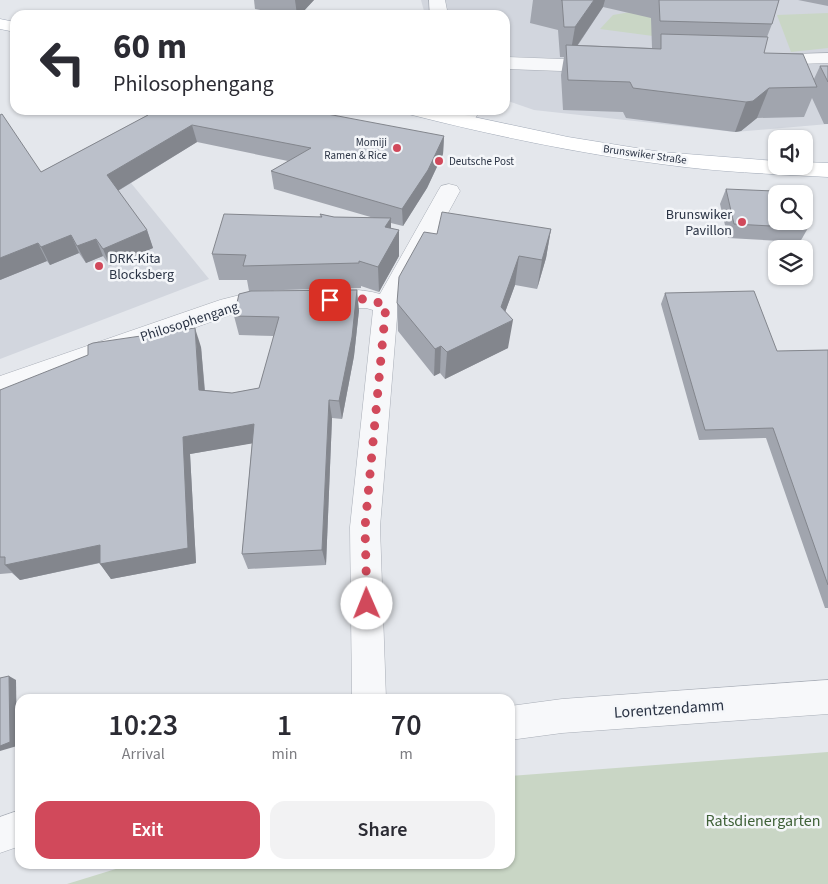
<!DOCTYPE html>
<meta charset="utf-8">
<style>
body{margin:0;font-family:"Source Sans 3",sans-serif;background:#f2f2f3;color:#2b2b33;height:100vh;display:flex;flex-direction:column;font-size:19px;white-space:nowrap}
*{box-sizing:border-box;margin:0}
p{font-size:16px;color:#7c7c81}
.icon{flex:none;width:28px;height:28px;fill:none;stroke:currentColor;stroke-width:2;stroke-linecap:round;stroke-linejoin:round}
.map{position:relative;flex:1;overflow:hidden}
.panel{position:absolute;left:15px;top:694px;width:500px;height:175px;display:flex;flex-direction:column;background:#fff;border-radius:15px;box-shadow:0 1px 4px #0004}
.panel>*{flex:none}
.guide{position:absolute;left:10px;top:10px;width:500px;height:105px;border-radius:15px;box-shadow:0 1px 4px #0004;background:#fff;color:#2b2b33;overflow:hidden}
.controls{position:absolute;left:768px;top:130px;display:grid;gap:10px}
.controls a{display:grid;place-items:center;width:45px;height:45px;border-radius:10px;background:#fff;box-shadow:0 1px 4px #0004;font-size:25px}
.pin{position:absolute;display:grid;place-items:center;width:42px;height:42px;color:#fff;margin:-21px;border-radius:10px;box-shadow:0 2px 8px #0006}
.me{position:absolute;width:55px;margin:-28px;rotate:359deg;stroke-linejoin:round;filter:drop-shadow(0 0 4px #0008)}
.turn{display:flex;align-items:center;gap:18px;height:105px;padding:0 20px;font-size:22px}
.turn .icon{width:65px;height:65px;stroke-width:2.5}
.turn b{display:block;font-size:35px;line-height:42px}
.eta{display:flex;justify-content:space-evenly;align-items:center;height:85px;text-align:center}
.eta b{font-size:30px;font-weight:600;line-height:35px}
.button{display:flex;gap:10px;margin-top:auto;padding:10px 20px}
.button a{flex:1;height:58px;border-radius:15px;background:#d1495b;color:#fff;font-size:20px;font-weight:600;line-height:58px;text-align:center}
.button a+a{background:#f2f2f3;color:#2b2b33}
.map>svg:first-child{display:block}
.built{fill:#d2d6de}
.green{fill:#c9d6c5}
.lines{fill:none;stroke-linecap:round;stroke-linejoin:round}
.minor-casing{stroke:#a9aeb7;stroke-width:1}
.major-casing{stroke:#a3abb8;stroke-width:1}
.minor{fill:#f7f8fa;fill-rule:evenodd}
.major{fill:#fff;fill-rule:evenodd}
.wall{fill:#a1a5ae;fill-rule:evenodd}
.shaded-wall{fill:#83868d}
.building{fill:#bbc0ca;stroke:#83868d}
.route{stroke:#d1495b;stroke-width:9;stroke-dasharray:0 16.2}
.poi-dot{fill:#d1495b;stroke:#f4f6f9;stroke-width:2}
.labels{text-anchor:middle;stroke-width:5;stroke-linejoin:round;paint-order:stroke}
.far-poi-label{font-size:11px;fill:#2b3445;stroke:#f4f6f9;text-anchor:end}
.far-street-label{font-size:11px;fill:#2b3445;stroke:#f4f6f9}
.poi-label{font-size:14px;fill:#2b3445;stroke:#f4f6f9;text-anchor:end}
.street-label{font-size:14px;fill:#2b3445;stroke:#f4f6f9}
.near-street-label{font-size:16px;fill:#2b3445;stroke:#f4f6f9}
.near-park-label{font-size:16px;fill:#3f6138;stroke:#f4f6f9}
</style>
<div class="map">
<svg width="828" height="884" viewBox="0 0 828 884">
<rect width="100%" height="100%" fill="#e4e7ec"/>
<g class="built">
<polygon points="421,0 828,0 828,124 735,132 534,110 505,100 505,15 425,15"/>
<polygon points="102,161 131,183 209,279 0,359 0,243"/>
</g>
<g class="green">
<polygon points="630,12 664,13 653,36 600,29 613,15"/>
<polygon points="828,13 828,48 791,52 777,15"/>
<polygon points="828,752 828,884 67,884 132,864 510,864 510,776"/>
</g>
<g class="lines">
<defs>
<g id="minor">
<polygon points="429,0 445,0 448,15 430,15"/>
<polygon points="828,53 828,63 767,65 761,64 758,60 761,56 767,55"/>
<polygon points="599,56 605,58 608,62 605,66 561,71 505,69 505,57 561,59"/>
<polygon points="460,110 480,110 472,124 465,126 458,124 455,120"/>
<path d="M 449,184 L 457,186 L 460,191 L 398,305 L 380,527 L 386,699 L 352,699 L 350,527 L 373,310 L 366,308 L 321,309 L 312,306 L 309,300 L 312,294 C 332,288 360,288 380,294 L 438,191 L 441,186 Z"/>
<polygon points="256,291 273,291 282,294 285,300 282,306 273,309 256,309 233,314 0,397 0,376 220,300"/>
<polygon points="828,680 828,714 562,733 510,740 510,706 562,699"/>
<polygon points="20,810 20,846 0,853 0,817"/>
</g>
<g id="major">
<polygon points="0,19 15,22 15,32 0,29"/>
<path d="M 405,110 L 441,110 L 568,137 L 661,152 L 776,161 L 776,166 L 804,166 L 804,162 L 828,163 L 828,177 C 772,174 717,172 661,164 C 576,153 491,135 408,114 Z"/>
</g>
</defs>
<use href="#minor" class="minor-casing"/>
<use href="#major" class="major-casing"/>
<use href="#minor" class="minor"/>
<use href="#major" class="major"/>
</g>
<g class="wall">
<polygon points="254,0 314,0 300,15 287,15 255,9"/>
<path d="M 533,0 L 779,0 L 772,24 L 767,37 L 764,53 L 814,79 L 820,66 L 828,66 L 828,124 L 824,124 L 812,98 L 804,117 L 757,118 L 741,131 L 735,132 L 626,118 L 623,112 L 563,110 L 561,75 L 564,57 L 560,57 L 558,30 L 530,23 ZM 603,7 L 651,18 L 652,48 L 578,45 Z"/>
<polygon points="798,0 828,0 828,6"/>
<polygon points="148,115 444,136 443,154 427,188 403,226 391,223 391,229 399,230 399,256 379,292 361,286 361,288 249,291 247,280 219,280 212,254 321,216 320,214 334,217 374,218 274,189 271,171 288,161 197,142 118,191 147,230 153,248 110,266 103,256 86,263 79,253 50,265 47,261 0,280 41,172"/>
<polygon points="726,189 808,228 800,242 728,238 720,204"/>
<polygon points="551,229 546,258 537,289 515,285 505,312 508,348 445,379 440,373 434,376 398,331 397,303 437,234"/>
<polygon points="665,293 777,351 828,350 828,608 825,608 766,438 699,440 661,304"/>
<polygon points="359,310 354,356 342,419 332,418 326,565 248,569 242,554 252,443 190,454 196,563 111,579 100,563 20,580 12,573 0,574 0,390 201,347 205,390 232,393 259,388 274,336 239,335 234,316"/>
</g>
<g class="shaded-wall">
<polygon points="295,0 314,0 300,15 297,15"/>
<polygon points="594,0 605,0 603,7 570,56 575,27"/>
<polygon points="769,88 757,118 741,131 735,132 746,102"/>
<polygon points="192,125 197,142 114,193 107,175"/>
<polygon points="444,136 443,154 427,188 403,226 402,209"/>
<polygon points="391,218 391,243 399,230 399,256 379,292 378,267 385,227"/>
<polygon points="551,229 546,258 537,289 542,260"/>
<polygon points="147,230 153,248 110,266 103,249"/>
<polygon points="71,235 79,253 50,265 41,247"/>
<polygon points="96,239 103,256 86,263 77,246"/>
<polygon points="38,243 47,261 0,280 0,258"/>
<polygon points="519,256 515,285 500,326 513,320 508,348 445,379 447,352"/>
<polygon points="357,290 359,310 354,356 342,419 339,401"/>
<polygon points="195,328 201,347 206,408 199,390"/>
<polygon points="441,346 440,373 434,376 435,349"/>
<polygon points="329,400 332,418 326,565 322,550"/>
<polygon points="254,424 260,442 190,454 196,563 111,579 100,564 183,437"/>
<polygon points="100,545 112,560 20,580 5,565"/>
<polygon points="9,676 16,680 17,746 0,751 0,746"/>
</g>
<g class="building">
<polygon points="561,0 594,0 575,27 564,27 562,0"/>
<polygon points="659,0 779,0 772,24 660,21"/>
<polygon points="661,34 768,37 764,53 803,54 817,87 769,88 753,101 746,102 633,88 630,82 568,80 566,45 661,49"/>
<polygon points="820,66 828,66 828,82"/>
<polygon points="153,110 306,110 444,136 428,170 402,209 271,171 311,148 192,125 107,175 147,230 103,249 96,239 77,246 71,235 41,247 38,243 0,258 0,115 2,114 41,172 148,115"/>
<polygon points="726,189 797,192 798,194 776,194 776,221 804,221 804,213 808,228 734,224"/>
<polygon points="442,212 551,229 542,260 519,256 501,307 513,320 447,352 441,346 435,349 397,303 399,277 424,232 437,234"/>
<polygon points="224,214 322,217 320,214 334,217 391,218 385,227 399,230 378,267 359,261 359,263 243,266 246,255 212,254"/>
<polygon points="357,290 352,337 339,401 329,400 322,550 242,554 254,424 183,437 188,548 100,564 100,545 5,565 5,557 0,557 0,390 88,355 88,345 93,343 195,328 199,390 232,393 259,388 279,317 234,316 239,294 251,291"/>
<polygon points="754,291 777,351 828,350 828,585 773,428 705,430 665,293"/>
<polygon points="9,676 10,742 0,746 0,678"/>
</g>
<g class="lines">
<polyline class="route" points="330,300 367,299 386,305 365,527 367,604"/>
</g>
<g class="poi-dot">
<circle cx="397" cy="148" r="5"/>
<circle cx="439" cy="161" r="5"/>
<circle cx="742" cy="222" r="5"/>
<circle cx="99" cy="266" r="5"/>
</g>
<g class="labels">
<g class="far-poi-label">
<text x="387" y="146">Momiji<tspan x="387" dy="13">Ramen &amp; Rice</tspan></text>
<text x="449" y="165" text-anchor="start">Deutsche Post</text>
</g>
<g class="far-street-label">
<text transform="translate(645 154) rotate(8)" y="4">Brunswiker Straße</text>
</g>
<g class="poi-label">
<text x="732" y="219">Brunswiker<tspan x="732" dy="16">Pavillon</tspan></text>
<text x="109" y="263" text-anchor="start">DRK-Kita<tspan x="109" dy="16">Blocksberg</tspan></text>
</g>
<g class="street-label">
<text transform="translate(189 321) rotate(-18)" y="5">Philosophengang</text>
</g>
<g class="near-street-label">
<text transform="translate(669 708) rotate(-4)" y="6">Lorentzendamm</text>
</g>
<g class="near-park-label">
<text x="763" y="826">Ratsdienergarten</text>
</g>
</g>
</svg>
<div class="controls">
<a><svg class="icon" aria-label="sound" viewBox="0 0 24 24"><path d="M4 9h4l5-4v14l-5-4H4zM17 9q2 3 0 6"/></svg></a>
<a><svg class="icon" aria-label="search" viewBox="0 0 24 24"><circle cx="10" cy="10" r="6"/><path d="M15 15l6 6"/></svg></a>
<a><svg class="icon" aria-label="layers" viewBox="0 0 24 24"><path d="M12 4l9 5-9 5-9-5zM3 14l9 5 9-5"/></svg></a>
</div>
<div class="pin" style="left:330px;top:300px;background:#d93025"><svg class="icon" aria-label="arrive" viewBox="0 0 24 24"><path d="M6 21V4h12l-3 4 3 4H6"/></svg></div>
<svg class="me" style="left:367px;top:604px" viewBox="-20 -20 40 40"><circle r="19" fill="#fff"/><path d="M0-13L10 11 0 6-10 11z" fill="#d1495b"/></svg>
<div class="guide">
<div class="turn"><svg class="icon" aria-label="left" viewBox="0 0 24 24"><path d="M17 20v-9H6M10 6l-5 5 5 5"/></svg><div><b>60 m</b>Philosophengang</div></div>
</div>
<section class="panel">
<div class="eta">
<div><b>10:23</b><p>Arrival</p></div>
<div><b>1</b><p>min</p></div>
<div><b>70</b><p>m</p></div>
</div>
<div class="button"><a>Exit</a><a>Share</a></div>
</section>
</div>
